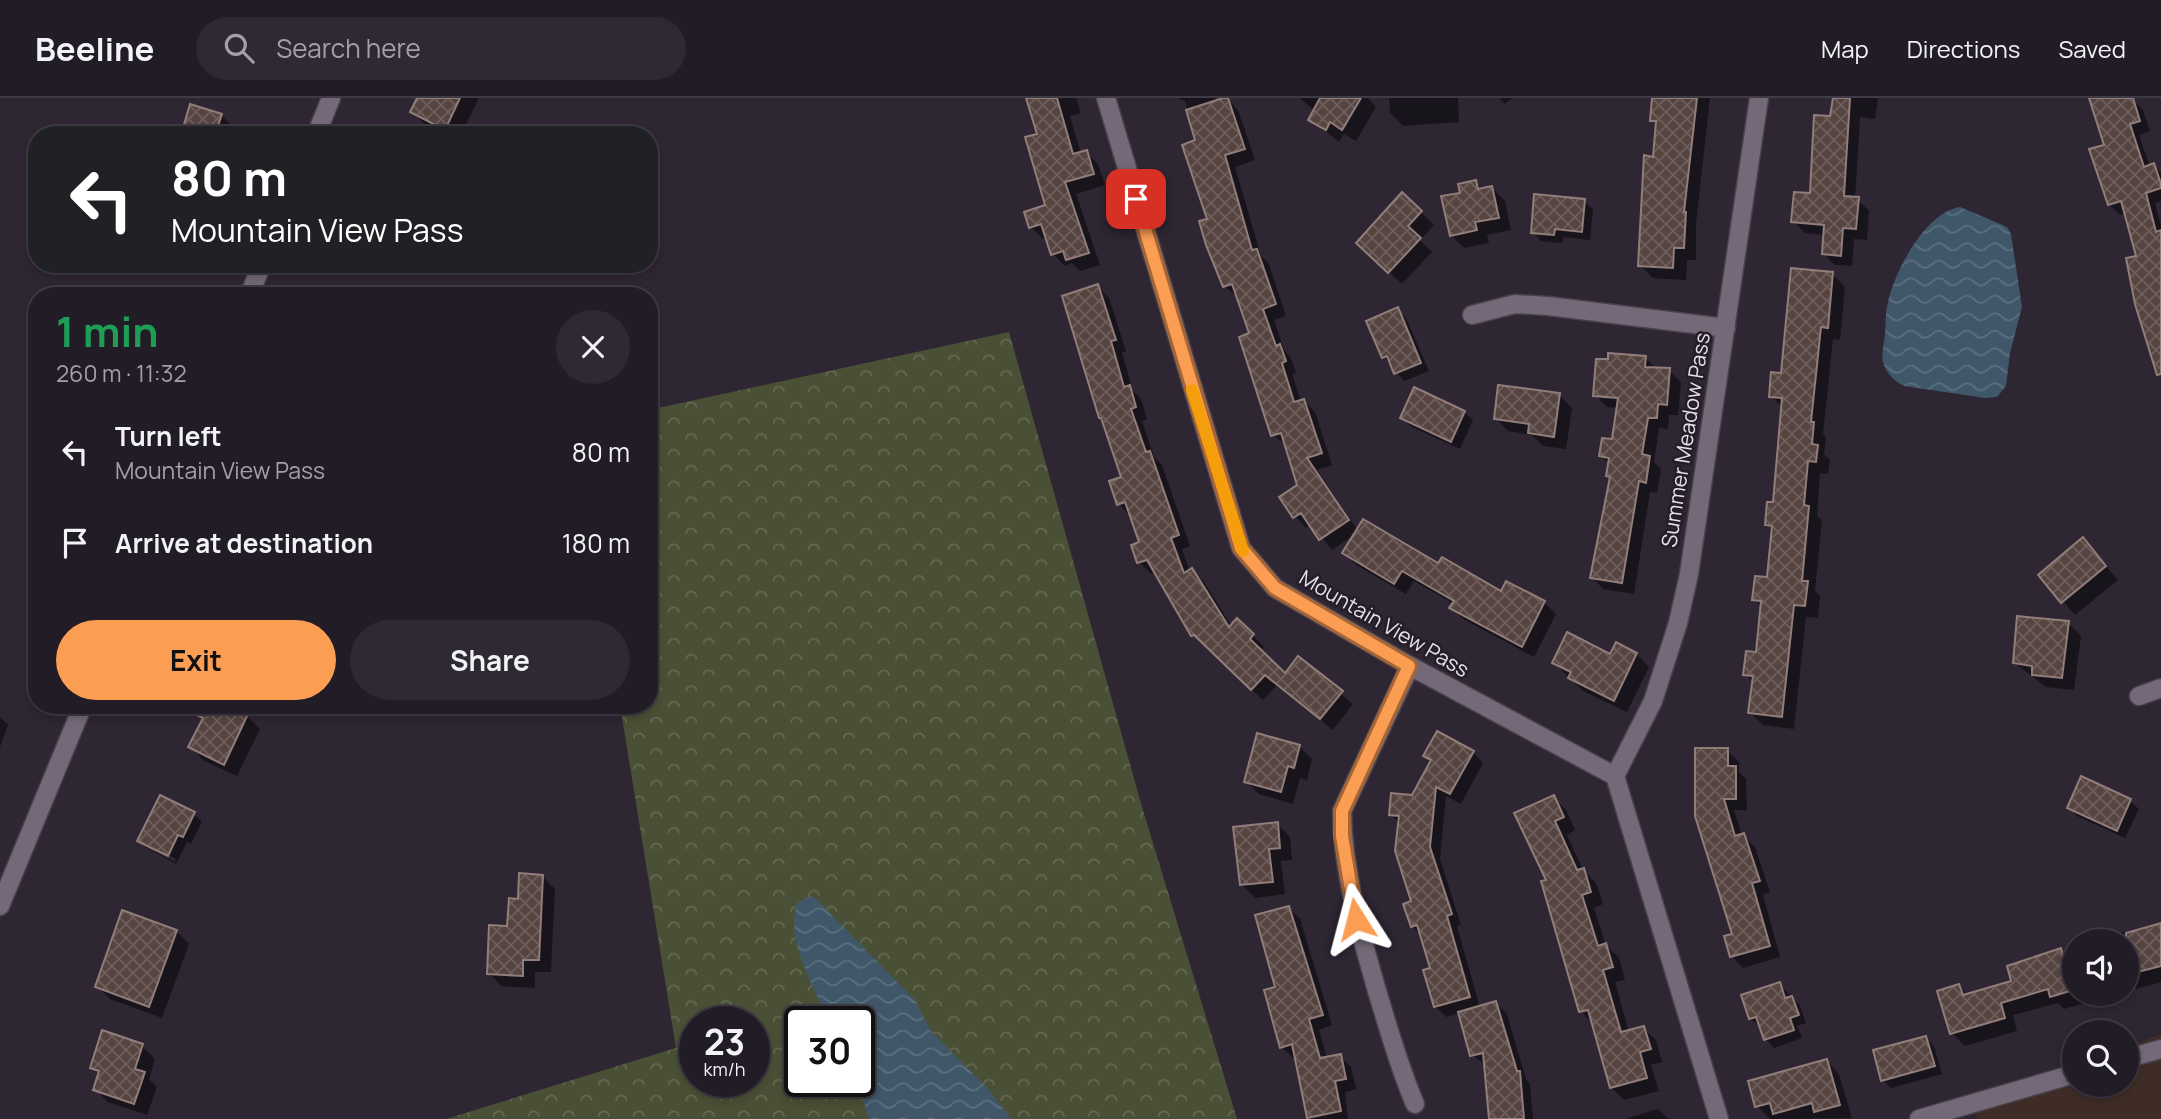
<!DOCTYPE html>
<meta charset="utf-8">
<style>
body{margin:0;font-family:Manrope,sans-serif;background:#2e2932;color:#f1f3f6;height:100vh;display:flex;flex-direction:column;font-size:26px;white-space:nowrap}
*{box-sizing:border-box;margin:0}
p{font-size:23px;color:#a2a1a7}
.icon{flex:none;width:38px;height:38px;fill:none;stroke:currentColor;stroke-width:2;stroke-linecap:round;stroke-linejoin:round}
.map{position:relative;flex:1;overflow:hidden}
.sheet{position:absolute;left:28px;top:189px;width:630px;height:427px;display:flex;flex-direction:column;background:#221c26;border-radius:28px;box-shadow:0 4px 10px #0003,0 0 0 2px #3f3a43}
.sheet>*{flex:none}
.guide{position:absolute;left:28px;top:28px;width:630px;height:147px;border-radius:28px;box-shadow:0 4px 10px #0003,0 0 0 2px #3f3a43;background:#202124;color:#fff;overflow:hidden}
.fabs{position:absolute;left:2062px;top:831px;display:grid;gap:14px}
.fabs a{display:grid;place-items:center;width:77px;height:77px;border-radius:50%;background:#221c26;box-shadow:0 4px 10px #0003,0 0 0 2px #3f3a43;font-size:35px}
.speed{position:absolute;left:679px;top:908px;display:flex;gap:14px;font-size:35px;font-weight:700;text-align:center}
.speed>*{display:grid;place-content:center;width:91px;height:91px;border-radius:50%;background:#221c26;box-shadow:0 4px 10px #0003,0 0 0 2px #3f3a43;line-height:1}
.speed small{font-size:18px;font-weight:400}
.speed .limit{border:4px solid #111;border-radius:10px;background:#fff;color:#111}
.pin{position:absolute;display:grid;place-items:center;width:60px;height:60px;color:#fff;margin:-30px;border-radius:14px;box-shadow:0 4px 10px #0006}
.me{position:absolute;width:77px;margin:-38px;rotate:351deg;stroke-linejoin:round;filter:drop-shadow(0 0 5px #0008)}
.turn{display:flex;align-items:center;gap:24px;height:147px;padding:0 28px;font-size:32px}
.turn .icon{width:91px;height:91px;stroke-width:2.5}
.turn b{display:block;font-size:49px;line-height:60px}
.round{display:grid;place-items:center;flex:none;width:74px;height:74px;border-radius:37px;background:#2e2932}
.summary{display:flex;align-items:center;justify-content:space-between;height:119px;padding:0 28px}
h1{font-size:42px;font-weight:700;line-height:52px;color:#1e9e55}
.cta{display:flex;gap:14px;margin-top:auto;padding:14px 28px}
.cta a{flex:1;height:80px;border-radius:42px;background:#fc9d54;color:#111;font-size:28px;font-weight:700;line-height:80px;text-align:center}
.cta a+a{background:#2e2932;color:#f1f3f6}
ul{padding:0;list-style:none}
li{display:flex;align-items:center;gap:21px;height:91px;padding:0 28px}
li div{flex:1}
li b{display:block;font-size:26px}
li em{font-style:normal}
header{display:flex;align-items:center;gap:42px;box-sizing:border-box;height:98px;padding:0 35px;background:#221c26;border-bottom:2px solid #3f3a43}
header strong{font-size:33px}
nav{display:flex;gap:38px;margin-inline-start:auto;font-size:24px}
.search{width:490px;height:63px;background:#2e2932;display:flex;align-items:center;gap:18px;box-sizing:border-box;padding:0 24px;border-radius:38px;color:#a2a1a7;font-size:26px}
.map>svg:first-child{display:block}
.commercial{fill:#3f2c26}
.forest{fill:url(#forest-crowns);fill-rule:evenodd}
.water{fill:url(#water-waves)}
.shadow{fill:#0007;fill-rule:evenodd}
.building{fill:url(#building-cross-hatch);stroke:#917d79;stroke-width:2}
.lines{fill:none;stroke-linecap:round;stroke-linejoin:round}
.minor-casing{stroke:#48414b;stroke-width:21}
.minor{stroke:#736978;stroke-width:18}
.route-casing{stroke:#a46637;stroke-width:18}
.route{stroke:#fc9d54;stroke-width:12}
.slow{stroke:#f59e0b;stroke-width:12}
.labels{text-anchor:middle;stroke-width:5;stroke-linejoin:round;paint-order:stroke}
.street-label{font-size:21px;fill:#e5e0e8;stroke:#251d29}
</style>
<header>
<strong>Beeline</strong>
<div class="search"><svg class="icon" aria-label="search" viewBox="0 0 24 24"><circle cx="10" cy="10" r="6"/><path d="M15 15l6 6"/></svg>Search here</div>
<nav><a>Map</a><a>Directions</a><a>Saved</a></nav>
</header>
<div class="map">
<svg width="2161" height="1021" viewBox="0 0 2161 1021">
<defs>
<pattern id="forest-crowns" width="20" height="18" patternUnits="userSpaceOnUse" patternTransform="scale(1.75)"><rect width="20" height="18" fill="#4a5035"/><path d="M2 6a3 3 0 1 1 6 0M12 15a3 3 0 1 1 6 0" fill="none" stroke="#646952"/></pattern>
<pattern id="water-waves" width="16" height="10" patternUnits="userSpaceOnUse" patternTransform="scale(1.75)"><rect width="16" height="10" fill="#40576a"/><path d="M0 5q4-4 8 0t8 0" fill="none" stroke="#5b6f7f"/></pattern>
<pattern id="building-cross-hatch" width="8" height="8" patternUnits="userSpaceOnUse" patternTransform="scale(1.75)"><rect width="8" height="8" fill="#564441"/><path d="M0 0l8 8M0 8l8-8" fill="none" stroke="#6e5f5c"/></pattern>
</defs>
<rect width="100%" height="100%" fill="#2e2633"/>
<polygon class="commercial" points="2161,936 2161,1021 1978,1021 1973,1006 2074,968 2074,987 2126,987 2126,949"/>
<path class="forest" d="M 1009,234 L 1142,709 L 1237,1021 L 446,1021 L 676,950 L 620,607 L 649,607 L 649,312 ZM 695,924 L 754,924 L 754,984 L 695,984 ZM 800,924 L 859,924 L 859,984 L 800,984 Z"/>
<g class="water">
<path d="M 1960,109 L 2007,129 L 2011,136 L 2022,209 L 2010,255 L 2006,288 L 1997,299 L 1985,300 L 1904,288 C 1894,283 1886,275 1883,264 C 1881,257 1884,245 1885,237 C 1886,226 1885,215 1888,204 C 1895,172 1926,114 1960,109 Z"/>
<path d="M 810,798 L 816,801 L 915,902 L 931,933 L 990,993 L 1011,1021 L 869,1021 L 857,984 L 859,924 L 829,924 C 814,889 785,842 797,805 Z"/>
</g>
<g class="shadow">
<polygon points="419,0 479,0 461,37 445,37 425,27 412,14"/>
<polygon points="1028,0 1076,0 1081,15 1070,18 1081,56 1086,54 1098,66 1105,87 1076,96 1100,167 1080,173 1072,165 1065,168 1053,156 1047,140 1043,141 1031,129 1047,108 1040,37"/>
<polygon points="1178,0 1216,0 1217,4 1227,0 1238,12 1255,62 1235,69 1261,158 1268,164 1286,218 1274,222 1284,252 1291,260 1296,275 1292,276 1301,304 1304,303 1315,314 1332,367 1317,372 1358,433 1502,496 1544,504 1556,516 1534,559 1463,521 1452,510 1454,506 1414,483 1406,496 1356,467 1345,455 1355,436 1332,452 1311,426 1306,430 1295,418 1300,387 1287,348 1273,337 1251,237 1238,199 1224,188 1209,122 1197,43 1185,3"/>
<polygon points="1299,0 1368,0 1376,9 1356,43 1344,36 1339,44 1310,21 1315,13"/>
<polygon points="1389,0 1458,0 1459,24 1403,28 1390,15"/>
<polygon points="1499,0 1512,0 1505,6"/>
<polygon points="1655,0 1710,0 1696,126 1696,162 1687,162 1686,182 1653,180 1640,167 1657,27 1652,22"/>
<polygon points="1835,0 1878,0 1875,21 1860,19 1855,101 1869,112 1867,142 1854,141 1852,168 1835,167 1823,155 1825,137 1805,135 1793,123 1811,97"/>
<polygon points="2091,0 2131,0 2143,12 2150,33 2139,37 2150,69 2154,67 2161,75 2161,103 2155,105 2161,128 2161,267 2126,115 2120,117 2109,106 2106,48"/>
<polygon points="221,17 234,30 231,37 171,37 174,25 185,29"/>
<polygon points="1476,84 1483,92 1492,90 1505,103 1511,132 1487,137 1489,145 1464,150 1451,137 1462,96"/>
<polygon points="1403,97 1434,127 1420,142 1432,154 1402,186 1371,157"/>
<polygon points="1584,103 1593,111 1590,142 1563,139 1562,145 1541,143 1533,134"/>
<polygon points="143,166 164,166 153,177"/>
<polygon points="1832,176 1845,189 1840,242 1833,241 1823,336 1826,339 1824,356 1830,362 1828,376 1820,375 1817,418 1822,422 1815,493 1820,498 1818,520 1806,519 1794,631 1763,627 1750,614 1754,585 1745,576 1757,556 1762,509 1754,501 1769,481 1773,433 1767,426 1774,406 1783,310 1771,298"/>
<polygon points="1097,188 1109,200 1126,253 1122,255 1133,293 1141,301 1147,321 1142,323 1154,359 1162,367 1190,448 1182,451 1190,474 1192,472 1204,484 1232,529 1238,523 1264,549 1260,553 1285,577 1299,560 1353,606 1333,632 1277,587 1263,602 1193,537 1156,474 1151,476 1139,464 1141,445 1130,418 1119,406 1123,380 1105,324 1100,319"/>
<polygon points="124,190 134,198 118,198"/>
<polygon points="1397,211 1406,220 1429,273 1404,283 1384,259"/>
<polygon points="1645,260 1657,271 1669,272 1681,284 1678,317 1669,317 1668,331 1659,330 1654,364 1661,371 1657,395 1650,394 1634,496 1603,491 1592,479 1612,381 1608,378 1610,366 1601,358 1613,343 1619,310 1607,309 1595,297"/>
<polygon points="1559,297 1572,310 1566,351 1543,348 1532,337 1508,333 1495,320"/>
<polygon points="1464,314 1473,322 1460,351 1410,328 1402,319"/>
<polygon points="2083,442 2118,482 2075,517 2040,477"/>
<polygon points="2068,525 2081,538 2074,592 2046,589 2015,565"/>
<polygon points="1636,556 1649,569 1627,614 1583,593 1554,565"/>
<polygon points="226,607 247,618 260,631 237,678 203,662 191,649"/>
<polygon points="0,619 8,627 0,649"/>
<polygon points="1299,648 1312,661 1307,682 1300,680 1293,706 1259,696 1246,683"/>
<polygon points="1727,652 1739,664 1739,674 1746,681 1747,712 1734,712 1742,737 1755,749 1770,794 1763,797 1780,859 1743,870 1732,858 1734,837 1696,717"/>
<polygon points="1473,654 1483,665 1461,706 1446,698 1440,761 1461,827 1457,828 1480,910 1496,905 1507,916 1526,981 1530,986 1533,1021 1491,1021 1486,967 1472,957 1460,915 1446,919 1435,908 1432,871 1422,839 1412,828 1413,804 1400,726 1391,717 1413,699 1432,664 1425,657"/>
<polygon points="2082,680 2130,703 2139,711 2125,740 2077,718 2069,709"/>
<polygon points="1553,699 1566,712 1575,732 1567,737 1583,772 1596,785 1603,806 1594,810 1606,847 1619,860 1625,882 1615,884 1629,934 1643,930 1656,942 1662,964 1651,967 1659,993 1624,1002 1611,989 1593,926 1581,913 1548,783"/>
<path d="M 194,716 L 202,724 L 191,746 L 187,744 L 176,766 L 148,751 L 139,743 ZM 147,746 L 176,761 L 175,764 L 147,750 Z"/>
<polygon points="1277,726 1290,739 1292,762 1281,763 1285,796 1255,800 1242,787"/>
<polygon points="542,778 555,791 551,874 535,874 535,890 501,888 489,875 519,802"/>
<polygon points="1289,810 1300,821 1332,927 1319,932 1327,961 1340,958 1351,969 1356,991 1345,994 1348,1021 1311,1021 1297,959 1293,960 1282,949 1277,890"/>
<polygon points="2161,827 2161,884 2136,891 2130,885 2126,886 2126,844 2088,844 2086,835 2106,830 2113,836"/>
<polygon points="176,833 189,846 162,920 110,901 97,888"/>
<polygon points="2074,852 2074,896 2090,896 2083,898 2085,905 2064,911 2058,905 2013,917 2017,933 1965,948 1952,935 1959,888 1968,897 2013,884 2009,869"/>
<polygon points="1779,886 1800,908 1806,925 1797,928 1802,940 1774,950 1766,941 1761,928 1750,921"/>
<polygon points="1926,940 1934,948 1942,976 1891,990 1883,982"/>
<polygon points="142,948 155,961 149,981 157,989 147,1017 108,1004 95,991 100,977 92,969"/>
<polygon points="1827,963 1839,976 1852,1020 1770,1021 1757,1008"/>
<polygon points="1658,1011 1668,1021 1628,1021 1628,1020"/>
</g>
<g class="building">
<polygon points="417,0 460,0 445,32 410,14"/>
<polygon points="1026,0 1057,0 1073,56 1087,52 1094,76 1065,84 1089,155 1066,162 1063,153 1051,157 1041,126 1029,130 1024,114 1045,107 1025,39 1037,36"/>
<polygon points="1223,0 1228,0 1245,51 1225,57 1252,152 1257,151 1276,206 1263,211 1276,248 1280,246 1286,263 1282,265 1294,304 1304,301 1322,355 1307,360 1349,422 1319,442 1301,415 1293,420 1279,399 1297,387 1281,335 1271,338 1239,239 1249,235 1232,186 1223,189 1206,147 1199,123 1207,121 1182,47 1195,42 1186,12"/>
<polygon points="1320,0 1361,0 1342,32 1330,24 1326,32 1308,22"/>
<polygon points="1652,0 1697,0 1684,114 1686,114 1684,150 1674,150 1673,170 1638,168 1644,57 1653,59 1656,23 1650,23"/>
<polygon points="1833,0 1850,0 1844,98 1859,99 1856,131 1843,130 1841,158 1822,156 1824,127 1791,124 1794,94 1810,95 1814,17 1830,18"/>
<polygon points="2089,0 2133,0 2140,23 2130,26 2144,69 2154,65 2161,86 2161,90 2146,95 2156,134 2161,132 2161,276 2157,277 2135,206 2126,160 2136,158 2121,103 2108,107 2089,51 2104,47"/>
<polygon points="190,6 222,16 215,37 181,37"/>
<polygon points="1476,82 1478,91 1492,88 1499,120 1475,124 1477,132 1450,138 1441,98 1460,95 1458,86"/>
<polygon points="1402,94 1422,113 1408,128 1421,140 1388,175 1356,145"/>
<polygon points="1534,96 1585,101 1582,134 1555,131 1554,137 1531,135"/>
<polygon points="1791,170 1833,174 1828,230 1821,229 1811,324 1814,324 1812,346 1818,347 1816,364 1808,363 1804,407 1809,408 1802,483 1808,483 1805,508 1794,507 1782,619 1748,615 1753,578 1743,577 1746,553 1756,554 1761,503 1752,502 1755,478 1767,479 1772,428 1765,427 1767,404 1773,404 1782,300 1769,299 1771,274 1781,275"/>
<polygon points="1098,186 1116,242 1111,243 1124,289 1130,287 1136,309 1131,311 1146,354 1150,353 1179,437 1171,440 1184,475 1192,470 1229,529 1237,520 1254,536 1250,541 1285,575 1298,558 1343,593 1320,621 1265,577 1251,592 1194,537 1191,538 1147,462 1137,465 1131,447 1139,444 1125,404 1117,407 1109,383 1121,379 1101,320 1099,320 1062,198"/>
<polygon points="1398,209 1421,265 1394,276 1387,258 1382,260 1366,223"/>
<polygon points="1608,255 1646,258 1645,269 1670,270 1667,307 1658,306 1657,320 1648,320 1642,356 1650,358 1646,385 1639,383 1622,485 1590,480 1610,379 1606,378 1609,360 1599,358 1602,340 1612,341 1618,300 1593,298 1596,261 1608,261"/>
<polygon points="1498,287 1560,295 1554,339 1528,335 1529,326 1494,321"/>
<polygon points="1414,289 1465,313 1451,344 1400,320"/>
<polygon points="1363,421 1438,465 1442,459 1501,493 1506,483 1545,503 1522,549 1449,510 1454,503 1402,473 1394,486 1342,455"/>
<polygon points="2083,439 2106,468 2061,505 2038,477"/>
<polygon points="2017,518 2069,523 2062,580 2032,577 2032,568 2013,565"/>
<polygon points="1567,534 1610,556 1616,544 1637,555 1614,603 1568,580 1571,574 1552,565"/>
<polygon points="176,607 230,607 248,616 224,667 188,649 203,620"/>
<polygon points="1437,633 1474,653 1450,696 1436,689 1430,749 1452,816 1447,818 1470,899 1434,909 1423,872 1430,870 1417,827 1411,829 1403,806 1411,803 1395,753 1399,718 1389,717 1391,695 1412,697 1431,662 1423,658"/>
<polygon points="1257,635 1300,647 1294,670 1288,668 1281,694 1244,684"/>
<polygon points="1695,650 1728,650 1728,668 1736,668 1736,701 1724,701 1735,738 1744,735 1760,783 1752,785 1770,848 1730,859 1724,838 1732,836 1695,718"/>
<polygon points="2081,678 2131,701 2117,733 2067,710"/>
<polygon points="160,697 195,714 183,739 178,737 168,758 137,743"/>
<polygon points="1554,697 1564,719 1555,723 1577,772 1584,770 1591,794 1582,797 1598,848 1606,845 1613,869 1603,872 1621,934 1644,928 1651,951 1640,954 1647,980 1610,990 1588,912 1579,914 1541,783 1546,782 1514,715"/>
<polygon points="1278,724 1280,750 1269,751 1273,784 1240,787 1233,729"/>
<polygon points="519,775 543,777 539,862 523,862 523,878 487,876 489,827 507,828 509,800 518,801"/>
<polygon points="1289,808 1323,917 1309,921 1320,960 1341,956 1346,981 1335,983 1341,1013 1307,1020 1292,946 1280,950 1264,892 1275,889 1255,817"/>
<polygon points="122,812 177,832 149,909 95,889"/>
<polygon points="2161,825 2161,868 2126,877 2126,835"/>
<polygon points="2061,850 2073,892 2050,899 2048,891 2001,905 2005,920 1950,936 1937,893 1959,886 1963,897 2011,883 2007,868"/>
<polygon points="1780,884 1785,900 1792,898 1799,917 1790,920 1794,932 1764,942 1756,919 1749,921 1741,897"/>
<polygon points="1496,903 1517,973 1520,973 1524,1021 1489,1021 1483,955 1470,958 1458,914"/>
<polygon points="102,932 143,946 135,971 145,974 134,1006 93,992 99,973 90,970"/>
<polygon points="1926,938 1935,968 1881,983 1873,952"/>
<polygon points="1827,961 1840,1007 1814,1014 1812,1005 1773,1016 1770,1005 1755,1009 1748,983"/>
</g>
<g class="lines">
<defs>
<g id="minor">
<polyline points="1106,0 1241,450 1275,490 1410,568 1615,678 1719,1021"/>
<polyline points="316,37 331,0"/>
<polyline points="249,198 262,166"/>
<polyline points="1472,217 1515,206 1548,208 1726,230"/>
<path d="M 1410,568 L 1342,713 C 1343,775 1360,834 1377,893 C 1389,932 1399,969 1415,1006"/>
<polyline points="2139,598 2161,590"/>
<polyline points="1615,678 1653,603 1678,525 1689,476 1759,0"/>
<polyline points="0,808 83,607"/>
<polyline points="2126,961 2161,951"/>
<polyline points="1919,1021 2074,976"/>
</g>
</defs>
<use href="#minor" class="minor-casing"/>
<use href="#minor" class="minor"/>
</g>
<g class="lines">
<defs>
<polyline id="route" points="1136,101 1241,450 1275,490 1409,568 1342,713 1342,738 1356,821"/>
</defs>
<use href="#route" class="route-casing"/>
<use href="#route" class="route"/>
<polyline class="slow" points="1192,292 1243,453"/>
</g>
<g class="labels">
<g class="street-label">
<text transform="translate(1686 342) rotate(-81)" y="7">Summer Meadow Pass</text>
<text transform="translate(1384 526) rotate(30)" y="7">Mountain View Pass</text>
</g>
</g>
</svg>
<div class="fabs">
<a><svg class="icon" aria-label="sound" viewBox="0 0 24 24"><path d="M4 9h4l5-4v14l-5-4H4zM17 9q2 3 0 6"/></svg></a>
<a><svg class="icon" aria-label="search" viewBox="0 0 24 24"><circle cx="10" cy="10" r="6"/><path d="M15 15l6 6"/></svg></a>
</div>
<div class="speed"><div>23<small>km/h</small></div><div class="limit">30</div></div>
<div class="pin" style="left:1136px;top:101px;background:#d93025"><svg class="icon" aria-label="arrive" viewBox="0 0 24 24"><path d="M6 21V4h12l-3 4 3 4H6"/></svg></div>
<svg class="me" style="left:1356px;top:821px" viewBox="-20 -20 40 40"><path d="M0-17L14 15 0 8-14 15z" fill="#fc9d54" stroke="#fff" stroke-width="4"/></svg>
<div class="guide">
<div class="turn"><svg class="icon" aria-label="left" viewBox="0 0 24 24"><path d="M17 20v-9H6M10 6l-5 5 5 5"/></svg><div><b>80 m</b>Mountain View Pass</div></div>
</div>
<section class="sheet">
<div class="summary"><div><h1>1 min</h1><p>260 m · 11:32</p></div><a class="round"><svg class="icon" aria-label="close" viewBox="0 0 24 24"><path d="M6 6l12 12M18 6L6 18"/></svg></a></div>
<ul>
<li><svg class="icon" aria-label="left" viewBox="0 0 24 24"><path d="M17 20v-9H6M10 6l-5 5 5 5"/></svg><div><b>Turn left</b><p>Mountain View Pass</p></div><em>80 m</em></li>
<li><svg class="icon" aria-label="arrive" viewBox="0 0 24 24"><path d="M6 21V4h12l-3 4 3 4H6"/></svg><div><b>Arrive at destination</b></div><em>180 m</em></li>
</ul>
<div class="cta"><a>Exit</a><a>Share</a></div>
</section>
</div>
